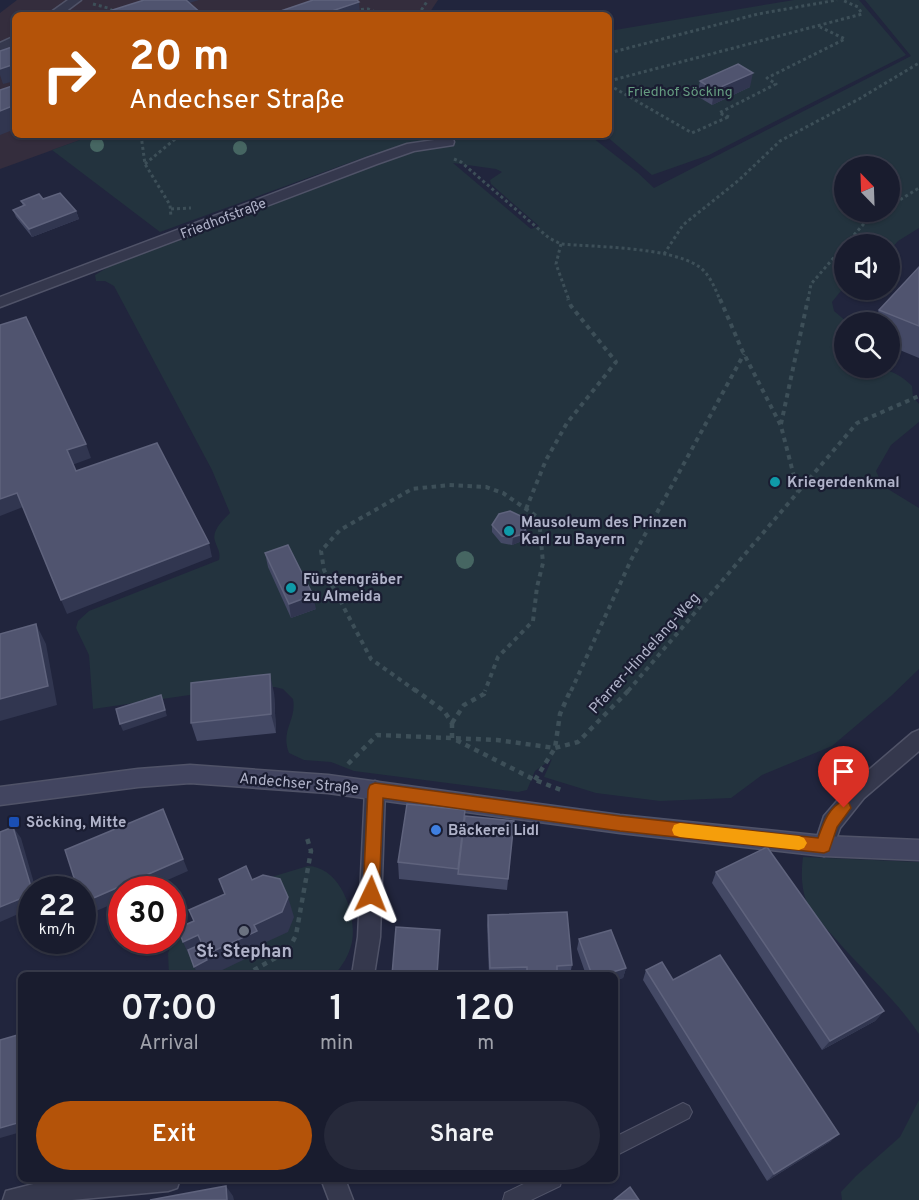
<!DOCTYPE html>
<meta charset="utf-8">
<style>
body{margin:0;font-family:Overpass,sans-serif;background:#26293a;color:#f1f3f6;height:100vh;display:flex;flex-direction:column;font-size:22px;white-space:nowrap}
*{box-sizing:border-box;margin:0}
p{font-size:20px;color:#9fa1aa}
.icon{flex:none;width:33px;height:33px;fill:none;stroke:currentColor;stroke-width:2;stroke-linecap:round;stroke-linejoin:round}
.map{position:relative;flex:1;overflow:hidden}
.side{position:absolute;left:18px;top:972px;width:600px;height:210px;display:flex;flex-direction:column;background:#191c2e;border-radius:9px;box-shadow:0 2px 4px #0004,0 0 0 2px #373a4a}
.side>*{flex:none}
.guide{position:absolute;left:12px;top:12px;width:600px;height:126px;border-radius:9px;box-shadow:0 2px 4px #0004,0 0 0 2px #373a4a;background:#b45309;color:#fff;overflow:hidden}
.needle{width:39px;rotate:337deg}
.tools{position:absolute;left:834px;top:156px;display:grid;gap:12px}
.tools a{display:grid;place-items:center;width:66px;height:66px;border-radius:50%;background:#191c2e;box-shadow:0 2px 4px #0004,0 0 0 2px #373a4a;font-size:30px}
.speed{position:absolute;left:18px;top:876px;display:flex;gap:12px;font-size:30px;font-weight:700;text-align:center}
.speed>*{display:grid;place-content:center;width:78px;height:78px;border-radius:50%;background:#191c2e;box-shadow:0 2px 4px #0004,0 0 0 2px #373a4a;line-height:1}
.speed small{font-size:15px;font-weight:400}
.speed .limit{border:9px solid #d22;background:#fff;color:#111}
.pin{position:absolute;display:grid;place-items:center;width:51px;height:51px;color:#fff;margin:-62px -26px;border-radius:50% 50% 50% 0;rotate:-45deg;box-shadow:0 0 6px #0007}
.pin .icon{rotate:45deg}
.me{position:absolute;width:66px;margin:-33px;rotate:2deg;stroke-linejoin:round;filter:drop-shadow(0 0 4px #0008)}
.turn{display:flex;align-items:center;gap:21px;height:126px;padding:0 18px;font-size:27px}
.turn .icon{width:78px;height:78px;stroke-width:2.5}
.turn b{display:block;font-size:42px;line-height:51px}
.eta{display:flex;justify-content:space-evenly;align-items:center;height:102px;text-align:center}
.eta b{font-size:36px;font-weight:600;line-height:42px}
.action{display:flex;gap:12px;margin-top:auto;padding:12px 18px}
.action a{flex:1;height:69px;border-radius:36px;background:#b45309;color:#fff;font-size:24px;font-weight:600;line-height:69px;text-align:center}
.action a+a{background:#26293a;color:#f1f3f6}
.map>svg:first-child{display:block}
.medical{fill:#342d3d}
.green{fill:#23333e;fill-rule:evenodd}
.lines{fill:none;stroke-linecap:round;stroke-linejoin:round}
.lane-casing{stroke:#505368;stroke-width:2}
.street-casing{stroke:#505368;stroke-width:3}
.secondary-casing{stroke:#505368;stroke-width:3}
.path-far2{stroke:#3d4f58;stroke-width:3;stroke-dasharray:3 3;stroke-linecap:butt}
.path-far1{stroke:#3d4f58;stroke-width:4;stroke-dasharray:4.5 4.5;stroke-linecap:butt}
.path{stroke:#3d4f58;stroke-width:4.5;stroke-dasharray:5 5;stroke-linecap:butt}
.lane{fill:#35384d;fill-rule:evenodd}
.street{fill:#35384d;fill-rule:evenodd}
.secondary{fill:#424560;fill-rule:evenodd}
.tree{fill:#466662}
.wall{fill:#444965}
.shaded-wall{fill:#313650}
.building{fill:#50546f;stroke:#5f637d;stroke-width:1.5}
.route{fill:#b45309;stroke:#753606;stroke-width:1.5}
.slow{fill:#f59e0b}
.culture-dot{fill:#0f9aa8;stroke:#1a1d32;stroke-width:2}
.transit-dot{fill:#1a4fb4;stroke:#1a1d32;stroke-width:2}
.shop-dot{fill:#3f7fe0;stroke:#1a1d32;stroke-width:2}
.worship-dot{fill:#6b7280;stroke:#1a1d32;stroke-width:2}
.labels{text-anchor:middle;stroke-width:4.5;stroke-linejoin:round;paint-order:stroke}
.far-park-label{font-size:14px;fill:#659c80;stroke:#1a1d32}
.far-street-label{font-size:14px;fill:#b0b3c9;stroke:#1a1d32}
.poi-label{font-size:15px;font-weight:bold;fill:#b0b3c9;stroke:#1a1d32;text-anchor:start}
.street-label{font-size:15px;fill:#b0b3c9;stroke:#1a1d32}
.near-poi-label{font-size:18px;font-weight:bold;fill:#b0b3c9;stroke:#1a1d32}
</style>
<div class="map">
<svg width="919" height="1200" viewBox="0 0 919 1200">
<rect width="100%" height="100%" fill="#21253d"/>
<polygon class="medical" points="17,0 438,0 428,15 15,15 15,135 94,135 0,169 0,13"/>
<g class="green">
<polygon points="794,0 859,0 906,55 709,155 652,175 605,135 609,135 609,31"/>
<path d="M 865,0 L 919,0 L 919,228 L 898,241 L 890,250 L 890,244 L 844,244 L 844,287 L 832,302 L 834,311 L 847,322 L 844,322 L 844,368 C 873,368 891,365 912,386 L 913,397 L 919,404 L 919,422 L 891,445 L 876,471 L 883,486 L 919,508 L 919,669 L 891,696 L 832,746 L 762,775 L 731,798 L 660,801 L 596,793 L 544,777 L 552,759 L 535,771 L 527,790 L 518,792 L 354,771 L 331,762 L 304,760 L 289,753 C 280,730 297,720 293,699 L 283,689 L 275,687 L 231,689 L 93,709 L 89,655 L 76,628 L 78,621 L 89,611 L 219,560 C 221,552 217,548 215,541 C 211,531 224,519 230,513 L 212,470 L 114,286 L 105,281 L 96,281 L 95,275 L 110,266 L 172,242 L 399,156 L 376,153 L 160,232 L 52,150 L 94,135 L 601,135 L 593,138 L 638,173 L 654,188 L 911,56 ZM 453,163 L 496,169 L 502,172 L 490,180 L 491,184 L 539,226 L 531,229 ZM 844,166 L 890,166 L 890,212 L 844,212 Z"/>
<path d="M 803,857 L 919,862 L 919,1034 C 895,998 861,969 833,936 C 824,926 813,915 807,903 C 801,888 801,872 803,857 Z"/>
<path d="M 308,866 C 340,867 357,913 352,942 C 349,955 343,965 334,975 L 169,975 L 168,953 L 176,935 L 203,920 L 258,881 Z"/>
<polygon points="919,1100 919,1200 842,1200 841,1192 856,1176 900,1137"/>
</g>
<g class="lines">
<defs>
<g id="lane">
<polygon points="683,1103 689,1106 692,1112 689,1118 615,1156 615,1137"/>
<polygon points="534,1179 562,1179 560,1186 531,1200 503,1200 505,1193"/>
</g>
<g id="street">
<polygon points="68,0 81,0 61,15 47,15"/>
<polygon points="15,36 15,44 0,52 0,43"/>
<polygon points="448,138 453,139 454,142 453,145 414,151 377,164 0,307 0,297 367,158 407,144"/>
<polygon points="919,730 919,751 864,798 840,828 831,853 824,856 817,853 814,846 824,816 850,786 912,733"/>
<polygon points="375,781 382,784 385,790 380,937 374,975 352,975 358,937 365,790 368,784"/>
<polygon points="53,1179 180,1179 177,1188 168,1191 72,1200 3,1200 6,1191"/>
<polygon points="321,1179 345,1179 353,1200 329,1200"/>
</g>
<polygon id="secondary" points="190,765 328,775 620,815 824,836 919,840 919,860 824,856 620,833 328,793 190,783 138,787 0,805 0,787 138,769"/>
</defs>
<use href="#lane" class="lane-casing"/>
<use href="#street" class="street-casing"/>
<use href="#secondary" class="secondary-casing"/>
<g class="path-far2">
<polyline points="93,4 108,8 120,15"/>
<polyline points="355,10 368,9 383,15"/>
<polyline points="418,15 428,0"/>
<polyline points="609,53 758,14 837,0"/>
<polyline points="609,81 862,14 858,7 842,0"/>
<polyline points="609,85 692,133 728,117"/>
<polyline points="729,117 719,113 776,84 767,78 845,39 820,27"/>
<polyline points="141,135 145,164 170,205 171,217"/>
<path d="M 454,159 L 461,162 L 549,238 L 561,244 C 596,247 669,247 698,266 C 709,273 715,288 720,300"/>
<polyline points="145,164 180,135"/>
<polyline points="890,206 919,188"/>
<polyline points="171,209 191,208"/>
<polyline points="561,244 556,264 569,300"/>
<polyline points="846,244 869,218 880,212"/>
<polyline points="664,254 683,225 739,180 780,141 859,99 919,63"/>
<polyline points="808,300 811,284 844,246"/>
</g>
<g class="path-far1">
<polyline points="720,299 742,350 781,426 798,492"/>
<polyline points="781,424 808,299"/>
<polyline points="526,509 546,460 567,423 616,362 571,306 568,299"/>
<polyline points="416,691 371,659 324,570 321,551 340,530 412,489 449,485 486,487 503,493 539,518 543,563 537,587 533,621 498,657 485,691"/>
<polyline points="571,691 631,560 744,354"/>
<polyline points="628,691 857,423 919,396"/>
</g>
<g class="path">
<polyline points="414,689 444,711 452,723"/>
<polyline points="452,723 452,738 535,780 564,791"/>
<polyline points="452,723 464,705 484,694 486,689"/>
<polyline points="348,764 377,735 497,740 555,748 578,742 630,689"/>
<polyline points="535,780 555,748 560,714 571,689"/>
<polyline points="245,975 288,951 296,935 311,851 307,838"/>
</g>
<use href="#lane" class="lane"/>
<use href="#street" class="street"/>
<use href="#secondary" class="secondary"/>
</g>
<g class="tree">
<circle cx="97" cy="145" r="7"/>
<circle cx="240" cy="148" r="7"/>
<circle cx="465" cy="560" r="9"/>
</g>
<g class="wall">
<polygon points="700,81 750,87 712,105 697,96"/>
<polygon points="43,199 76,211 79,219 32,237 16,217 13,210 23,206 21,201"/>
<polygon points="919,267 919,358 890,346 890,322 874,322 879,310"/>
<polygon points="492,525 527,533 522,541 512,545 501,543 492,532"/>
<polygon points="265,553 316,609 291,618 268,567"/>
<polygon points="274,693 276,733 197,741 191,723"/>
<polygon points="465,810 465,816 514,821 507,890 399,879 398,862"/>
<polygon points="716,872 884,1011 875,1021 822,1050 712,883"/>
<polygon points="488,915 572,965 570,975 489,975 487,925"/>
<polygon points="579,939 626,968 623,978 615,980 615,975 586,975 577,949"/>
<polygon points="646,970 673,980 831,1141 767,1181 643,980"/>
</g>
<g class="shaded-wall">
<polygon points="186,0 199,0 186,4"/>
<polygon points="359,2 360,15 320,15"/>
<polygon points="169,11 170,15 156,15"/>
<polygon points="15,64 15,81 3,84 0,75 0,69"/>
<polygon points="753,73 750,87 712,105 714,90"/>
<polygon points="15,105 15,129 0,135 0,111"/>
<polygon points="76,211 79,219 32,237 29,229"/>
<polygon points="86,444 91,458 72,465 67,450"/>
<polygon points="17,493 23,507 0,516 0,499"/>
<polygon points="527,526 527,533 522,541 512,545 513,537"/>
<polygon points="209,543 212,557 67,614 61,600"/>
<polygon points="313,595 316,609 291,618 289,604"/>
<polygon points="36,624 46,644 57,705 0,721 0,699"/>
<polygon points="270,674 274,693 276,733 271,714"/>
<polygon points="161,695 167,716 123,731 120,724"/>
<polygon points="163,809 188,871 145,890 122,890 122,900 89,914 82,903"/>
<polygon points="13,827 21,838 36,890 32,890"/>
<polygon points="32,894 32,908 0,922 0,907"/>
<polygon points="288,897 294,917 288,932 262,944 264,950 214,974 214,975 198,975 183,942 198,935 254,925"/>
<polygon points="626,968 623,978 615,980 615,975 603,975"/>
<polygon points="884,1011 875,1021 822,1050 830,1041"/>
<polygon points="21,1122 21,1132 0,1138 0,1128"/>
<polygon points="839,1134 831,1141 767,1181 774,1174"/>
<polygon points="226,1186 233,1196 234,1200 227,1200"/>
</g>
<g class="building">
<polygon points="144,0 186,0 203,15 173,15 169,11 156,15 106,15 103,13"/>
<polygon points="313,0 357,0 359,2 320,15 269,15"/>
<polygon points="15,46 15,64 0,69 0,51"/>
<polygon points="738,64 753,73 714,90 700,81"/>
<polygon points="15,85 15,105 0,111 0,90"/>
<polygon points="60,193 76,211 29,229 13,210 25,205 21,201 39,194 43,199"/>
<polygon points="919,267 919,326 879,310"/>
<polygon points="26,317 86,444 67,450 76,471 157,443 209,543 61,600 17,493 0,499 0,325"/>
<polygon points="510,511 525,518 527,526 523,534 513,537 502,536 492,525 499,514"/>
<polygon points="288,545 313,595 289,604 265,553"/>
<polygon points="36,624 48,686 0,699 0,634"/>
<polygon points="270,674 271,714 191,723 191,683"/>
<polygon points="161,695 165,710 120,724 116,709"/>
<polygon points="407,804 465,810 458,869 398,862"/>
<polygon points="163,809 183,859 82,903 82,890 78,890 65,850"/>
<polygon points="465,816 514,821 508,879 458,874"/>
<polygon points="13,827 32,890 32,894 0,907 0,832"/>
<polygon points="767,847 884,1011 830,1041 716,872"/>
<polygon points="246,866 252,880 263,875 280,879 288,897 282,912 254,925 257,931 205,955 207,960 194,967 188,950 202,944 198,935 183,942 178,928 194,921 189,910 225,894 219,879"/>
<polygon points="567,912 572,965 557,966 557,975 527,975 527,967 490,968 488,915"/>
<polygon points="396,927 440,930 437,975 392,975"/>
<polygon points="611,930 626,968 603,975 592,975 579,939"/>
<polygon points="720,955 839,1134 774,1174 646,970 662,962 673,980"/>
<polygon points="21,1034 21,1122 0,1128 0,1040"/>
<polygon points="226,1186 227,1200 150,1200"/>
<polygon points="630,1187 639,1200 614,1200"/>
</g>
<path class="route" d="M 375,783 L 620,816 L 818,838 C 823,824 829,806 844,801 L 849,803 L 851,808 L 837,827 L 829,851 L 824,853 L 620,831 L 383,798 L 379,894 L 376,899 L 371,902 L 365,899 L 363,894 L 368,790 L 370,785 Z"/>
<polygon class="slow" points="680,823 799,836 804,838 807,843 804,848 799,850 680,837 674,835 672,830 674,825"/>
<g class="culture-dot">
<circle cx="775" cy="482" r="6"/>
<circle cx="509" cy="531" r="6"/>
<circle cx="291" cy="588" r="6"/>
</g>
<rect class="transit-dot" x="8" y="816" width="12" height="12" rx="3"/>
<circle class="shop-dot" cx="436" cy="830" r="6"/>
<circle class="worship-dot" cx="244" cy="931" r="6"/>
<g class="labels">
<g class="far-park-label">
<text x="680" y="96">Friedhof Söcking</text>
</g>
<g class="far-street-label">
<text transform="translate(223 218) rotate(-21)" y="5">Friedhofstraße</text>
</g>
<g class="poi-label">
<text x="787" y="487">Kriegerdenkmal</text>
<text x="521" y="527">Mausoleum des Prinzen<tspan x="521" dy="17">Karl zu Bayern</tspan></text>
<text x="303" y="584">Fürstengräber<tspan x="303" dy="17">zu Almeida</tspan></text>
<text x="26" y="827">Söcking, Mitte</text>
<text x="448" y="835">Bäckerei Lidl</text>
</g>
<g class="street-label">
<text transform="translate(644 653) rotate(-48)" y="5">Pfarrer-Hindelang-Weg</text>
<text transform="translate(299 783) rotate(5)" y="5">Andechser Straße</text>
</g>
<g class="near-poi-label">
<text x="244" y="957">St. Stephan</text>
</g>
</g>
</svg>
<div class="tools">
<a><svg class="needle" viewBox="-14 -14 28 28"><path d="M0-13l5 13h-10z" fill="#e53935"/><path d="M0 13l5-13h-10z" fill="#9fa1aa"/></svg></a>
<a><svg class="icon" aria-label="sound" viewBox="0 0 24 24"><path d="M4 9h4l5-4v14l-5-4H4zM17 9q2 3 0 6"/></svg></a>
<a><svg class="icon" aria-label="search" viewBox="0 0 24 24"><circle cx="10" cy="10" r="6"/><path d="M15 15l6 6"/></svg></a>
</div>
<div class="speed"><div>22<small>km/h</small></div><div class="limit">30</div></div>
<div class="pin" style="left:844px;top:808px;background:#d93025"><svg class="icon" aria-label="arrive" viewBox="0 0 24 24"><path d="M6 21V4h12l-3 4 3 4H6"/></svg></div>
<svg class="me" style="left:371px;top:894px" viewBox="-20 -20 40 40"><path d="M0-17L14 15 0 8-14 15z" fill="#b45309" stroke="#fff" stroke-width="4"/></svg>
<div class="guide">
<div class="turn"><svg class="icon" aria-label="right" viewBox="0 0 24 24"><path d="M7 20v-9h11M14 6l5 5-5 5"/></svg><div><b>20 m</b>Andechser Straße</div></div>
</div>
<section class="side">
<div class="eta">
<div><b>07:00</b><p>Arrival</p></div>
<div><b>1</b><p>min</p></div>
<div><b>120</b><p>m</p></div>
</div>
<div class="action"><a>Exit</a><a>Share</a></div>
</section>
</div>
